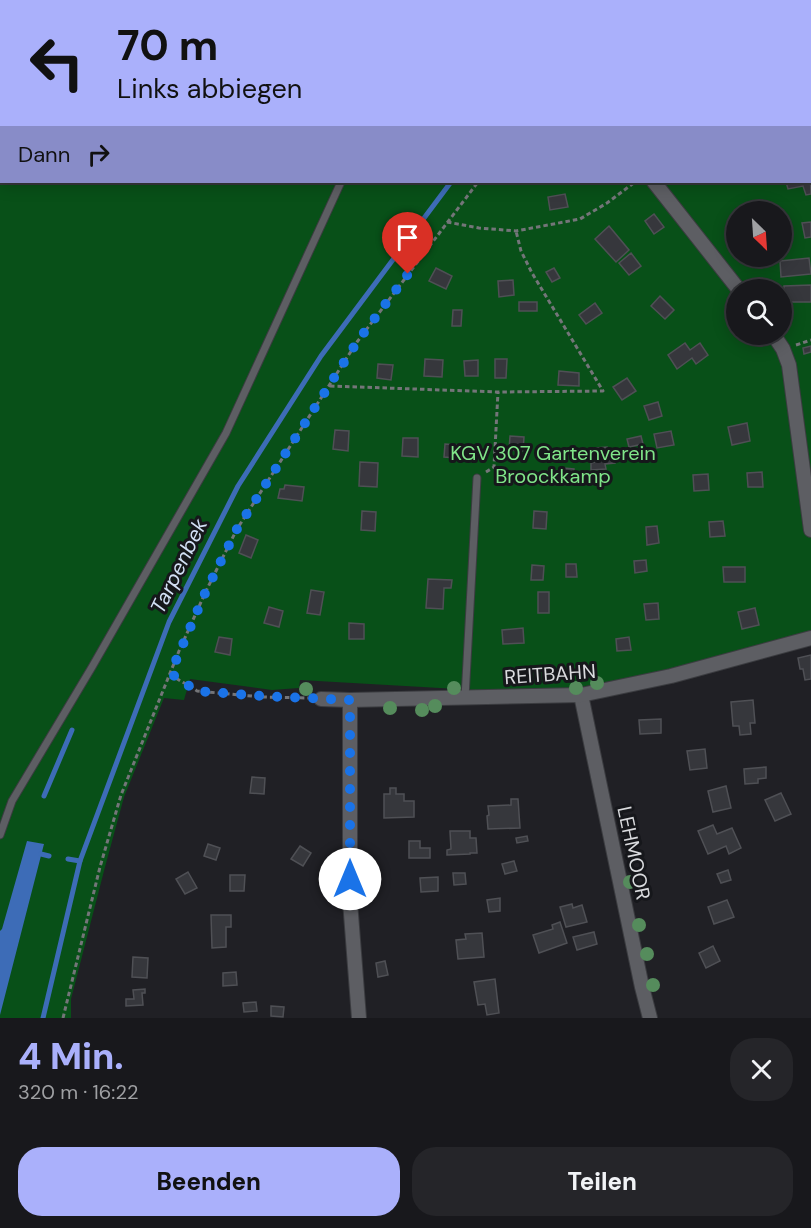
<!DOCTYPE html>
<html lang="de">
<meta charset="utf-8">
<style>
body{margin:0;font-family:"DM Sans",sans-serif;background:#252529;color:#f1f3f6;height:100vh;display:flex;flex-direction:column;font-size:22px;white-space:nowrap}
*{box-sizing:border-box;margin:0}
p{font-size:20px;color:#9fa0a3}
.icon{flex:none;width:33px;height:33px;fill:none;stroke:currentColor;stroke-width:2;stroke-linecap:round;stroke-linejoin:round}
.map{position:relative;height:1018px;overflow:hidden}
.details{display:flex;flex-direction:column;background:#18181c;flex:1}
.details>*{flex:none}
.guide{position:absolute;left:0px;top:0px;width:812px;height:183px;box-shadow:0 3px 15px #0003,0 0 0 2px #36373b;background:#aab0fb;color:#111;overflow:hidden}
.needle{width:39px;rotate:155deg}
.buttons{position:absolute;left:726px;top:201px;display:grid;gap:12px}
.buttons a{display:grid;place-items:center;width:66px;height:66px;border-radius:50%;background:#18181c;box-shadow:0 3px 15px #0003,0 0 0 2px #36373b;font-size:30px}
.pin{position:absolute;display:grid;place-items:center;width:51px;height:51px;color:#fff;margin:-62px -26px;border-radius:50% 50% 50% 0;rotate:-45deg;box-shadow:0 0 6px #0007}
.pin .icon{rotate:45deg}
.me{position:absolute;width:66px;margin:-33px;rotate:0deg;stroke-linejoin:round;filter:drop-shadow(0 0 4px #0008)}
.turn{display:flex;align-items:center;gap:21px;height:126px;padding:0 18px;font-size:27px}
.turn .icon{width:78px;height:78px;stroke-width:2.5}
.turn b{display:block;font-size:42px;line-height:51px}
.then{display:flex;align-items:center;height:57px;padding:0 18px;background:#0003;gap:12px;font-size:22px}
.round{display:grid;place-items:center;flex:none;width:63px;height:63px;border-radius:24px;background:#252529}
.headline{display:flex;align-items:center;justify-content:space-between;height:102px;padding:0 18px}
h1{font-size:36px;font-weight:800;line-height:45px;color:#aab0fb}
.cta{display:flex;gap:12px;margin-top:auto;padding:12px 18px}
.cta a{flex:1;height:69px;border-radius:24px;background:#aab0fb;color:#111;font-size:24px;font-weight:800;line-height:69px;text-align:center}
.cta a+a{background:#252529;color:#f1f3f6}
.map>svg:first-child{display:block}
.green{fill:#085018;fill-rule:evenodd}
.water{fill:#3d6cb7}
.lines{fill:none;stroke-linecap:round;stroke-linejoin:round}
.stream{stroke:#3d6cb7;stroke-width:5}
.building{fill:#36373c;stroke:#4f5055;stroke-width:1.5}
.service-casing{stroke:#3b3c40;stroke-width:9}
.minor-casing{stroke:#3b3c40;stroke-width:16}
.path{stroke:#747579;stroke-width:3;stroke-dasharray:4.5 3;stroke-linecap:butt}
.service{stroke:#5d5e63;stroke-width:7}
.minor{stroke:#5d5e63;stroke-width:14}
.tree{fill:#558c5c}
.route{stroke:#1a73e8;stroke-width:10;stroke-dasharray:0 18}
.labels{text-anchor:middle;stroke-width:6;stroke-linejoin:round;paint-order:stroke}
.park-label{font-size:20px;fill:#80e589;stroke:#16171b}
.street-label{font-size:20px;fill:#dadbde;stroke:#16171b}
.water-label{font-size:21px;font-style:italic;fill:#d2dff4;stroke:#16171b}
</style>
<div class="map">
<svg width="811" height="1018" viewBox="0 0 811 1018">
<rect width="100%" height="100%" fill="#202025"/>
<g class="green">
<polygon points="36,0 631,0 630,2 35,2"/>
<path d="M 648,0 L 811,0 L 811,631 L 652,674 L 563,690 L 475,690 L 300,680 L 299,688 L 272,690 L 190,679 L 184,700 L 164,698 L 124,797 L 105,867 L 71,999 L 71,1018 L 0,1018 L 0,76 L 1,73 L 2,182 L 810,182 L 810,2 L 647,1 ZM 736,212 L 782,212 L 782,256 L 736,256 ZM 736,290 L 782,290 L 782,334 L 736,334 Z"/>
</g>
<polygon class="water" points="27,841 44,844 0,1015 0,931 2,929"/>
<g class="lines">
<g class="stream">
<polyline points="577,2 578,0"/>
<polyline points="44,796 72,730"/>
<polyline points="41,854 49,856"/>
<polyline points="68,859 80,861"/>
<polyline points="43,1018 80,861 169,622 238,486 321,356 451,182"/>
</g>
</g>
<g class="building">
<polygon points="810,171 811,194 806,195 803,186 788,189 786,182 810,182"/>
<polygon points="565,194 568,207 550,210 548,197"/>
<polygon points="654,214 664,227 654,234 645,221"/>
<polygon points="811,222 811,237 805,238 802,223"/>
<polygon points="609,226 629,250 616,262 595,239"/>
<polygon points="631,253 641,266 629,275 619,263"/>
<polygon points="809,258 811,274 781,277 780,261"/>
<polygon points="436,268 452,276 446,289 429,281"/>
<polygon points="554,268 560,278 552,282 546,272"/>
<polygon points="513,280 514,295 499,297 498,281"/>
<polygon points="811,285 811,302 784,302 784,286"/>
<polygon points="660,296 674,310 665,319 651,306"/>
<rect x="519" y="302" width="18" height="9"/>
<polygon points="595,303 602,313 586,324 579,315"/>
<polygon points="453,310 462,310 461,326 452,326"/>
<polygon points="685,343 690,350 700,343 708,355 696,364 692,358 677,369 668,355"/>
<polygon points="811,346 811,352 804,354 803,348"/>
<polygon points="425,359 443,360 442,377 424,376"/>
<polygon points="495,359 507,359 506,378 495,378"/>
<polygon points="478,360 478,376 465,376 464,361"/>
<polygon points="378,364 393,365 391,380 377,378"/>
<polygon points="559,371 579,373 579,386 558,385"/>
<polygon points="627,378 636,391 622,400 613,387"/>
<polygon points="658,402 662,416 649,420 644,406"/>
<polygon points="747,423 750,441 732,445 728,427"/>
<polygon points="335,430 349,431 348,451 333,449"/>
<polygon points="671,431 674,445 657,448 654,434"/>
<polygon points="510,436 524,437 523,451 509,450"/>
<polygon points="641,436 643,444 629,447 627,439"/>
<polygon points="403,438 418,438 418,457 402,456"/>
<polygon points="445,444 457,445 456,458 444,457"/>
<polygon points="607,447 607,451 615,451 615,463 605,464 606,469 591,470 591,463 596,462 596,448"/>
<polygon points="360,462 378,463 377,487 359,486"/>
<polygon points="563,468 574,469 573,483 561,482"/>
<polygon points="762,472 763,487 748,487 747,473"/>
<polygon points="708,474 709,490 694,491 693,475"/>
<polygon points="285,485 304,487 302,501 278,498 280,489 284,489"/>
<polygon points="362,511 376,512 375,531 361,530"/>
<polygon points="534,511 547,512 546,529 533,528"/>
<polygon points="723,521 725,536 710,537 709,522"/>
<polygon points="657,526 659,543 647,545 646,527"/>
<polygon points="246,535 258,540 251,558 239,553"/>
<polygon points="646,560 647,571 635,573 634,561"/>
<polygon points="566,564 576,564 577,577 566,577"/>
<polygon points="532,565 544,566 543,580 531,580"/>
<polygon points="723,567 745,567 745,582 724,582"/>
<polygon points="428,579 452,580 451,588 444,588 443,609 426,608"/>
<polygon points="311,590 324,592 320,615 307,613"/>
<rect x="538" y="592" width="11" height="21"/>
<polygon points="658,603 659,619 646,620 644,604"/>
<polygon points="269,607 283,611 279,627 264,623"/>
<polygon points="755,608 759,625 742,629 738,612"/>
<polygon points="349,623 364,624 364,639 349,639"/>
<polygon points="523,628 524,643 503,644 502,630"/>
<polygon points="219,637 232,639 230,655 215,652"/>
<polygon points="629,637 631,650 617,651 616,639"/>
<polygon points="811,655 811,679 805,680 803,669 800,669 798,658"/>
<polygon points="753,700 755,723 750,723 751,734 740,735 739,726 733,726 731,702"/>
<polygon points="661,719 661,733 640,734 639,720"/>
<polygon points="705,749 707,768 690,770 687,751"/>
<polygon points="766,767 766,778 758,779 758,783 745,784 744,769"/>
<polygon points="252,777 265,778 264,794 250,793"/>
<polygon points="726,786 731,808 713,812 708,791"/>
<polygon points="390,788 396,788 396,794 404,794 404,801 414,801 414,817 384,818 384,794 390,794"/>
<polygon points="781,793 791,814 775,821 765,800"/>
<polygon points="511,799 518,799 520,828 488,829 487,816 489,815 488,806 511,805"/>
<polygon points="713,825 717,834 732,828 741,848 729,854 726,846 708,854 698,831"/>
<polygon points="450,831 470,831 470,838 476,838 477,853 470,853 470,854 447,855 447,850 451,849"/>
<polygon points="527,836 528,841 517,843 516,838"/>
<polygon points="409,841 420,841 420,848 430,848 430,858 409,858"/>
<polygon points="208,844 220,848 216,860 204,856"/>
<polygon points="300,846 311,853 303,866 291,859"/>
<polygon points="514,861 517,871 505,874 502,864"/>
<polygon points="728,870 731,880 721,883 717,874"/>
<polygon points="188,872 197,888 185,894 176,879"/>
<polygon points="453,873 465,873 466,884 454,885"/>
<polygon points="230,875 245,875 244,891 230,891"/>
<polygon points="438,877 438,891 421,892 420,878"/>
<polygon points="500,898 500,911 489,912 487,900"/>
<polygon points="727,900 734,917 714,924 708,907"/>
<polygon points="572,904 573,908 582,905 587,922 566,927 560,907"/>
<polygon points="211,915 231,915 231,927 226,927 226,947 212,948"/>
<polygon points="560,922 567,943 539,953 533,935 553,929 552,925"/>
<polygon points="594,932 597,944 577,950 573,937"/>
<polygon points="482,933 484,957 458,959 456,940 466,939 465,934"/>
<polygon points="713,946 720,961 706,968 699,953"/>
<polygon points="133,957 148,958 147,978 132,977"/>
<polygon points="385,961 388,975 378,977 376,963"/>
<polygon points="236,972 237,985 223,986 223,973"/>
<polygon points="495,979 499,1013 487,1015 485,1004 478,1005 474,982"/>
<polygon points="145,989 145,993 142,993 143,1005 126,1006 126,999 134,999 133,990"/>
<polygon points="256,1002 257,1011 244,1012 243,1003"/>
<polygon points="271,1006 284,1007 283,1017 271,1016"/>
</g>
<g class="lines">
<defs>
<g id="service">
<polyline points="423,2 424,0"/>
<polyline points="465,698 477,478"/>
<polyline points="0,835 12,801 92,667 226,433 341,182"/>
</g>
<g id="minor">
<polyline points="638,2 639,0"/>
<polyline points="654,182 739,290"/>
<polyline points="773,334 783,349 789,365 811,530"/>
<polyline points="581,695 642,987 650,1018"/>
<polyline points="321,699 350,700 581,695 671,676 811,638"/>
<polyline points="350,700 350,901 359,1018"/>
</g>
</defs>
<use href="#service" class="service-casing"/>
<use href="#minor" class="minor-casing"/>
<g class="path">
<polyline points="606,2 607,0"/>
<polyline points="447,222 479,228 516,231 580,219 607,203 635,182"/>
<polyline points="796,345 811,340"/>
<polyline points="330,386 498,392 603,391 532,273 521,251 516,231"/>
<polyline points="486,472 494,467 498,392"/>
<path d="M 171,673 C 179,683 188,683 197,691 L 262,697 L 308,698"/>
<polyline points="63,1018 100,867 121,795 179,651 206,591 237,529 357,342 478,182"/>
</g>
<use href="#service" class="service"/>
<use href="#minor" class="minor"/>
</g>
<g class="tree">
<circle cx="597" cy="683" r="7"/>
<circle cx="454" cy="688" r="7"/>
<circle cx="576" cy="688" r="7"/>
<circle cx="306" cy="689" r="7"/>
<circle cx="435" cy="706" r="7"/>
<circle cx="390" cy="708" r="7"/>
<circle cx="422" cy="710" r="7"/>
<circle cx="630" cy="882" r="7"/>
<circle cx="639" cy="925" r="7"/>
<circle cx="647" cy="954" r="7"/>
<circle cx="653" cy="985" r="7"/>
</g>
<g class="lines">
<path class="route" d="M 350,879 L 350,700 L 262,696 L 197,691 C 187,683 180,684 171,672 L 206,591 L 237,529 L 357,342 L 408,274"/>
</g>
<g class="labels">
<g class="park-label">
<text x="553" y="460">KGV 307 Gartenverein<tspan x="553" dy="23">Broockkamp</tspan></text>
</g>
<g class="street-label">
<text transform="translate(550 674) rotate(-4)" y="7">REITBAHN</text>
<text transform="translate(634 853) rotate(78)" y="7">LEHMOOR</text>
</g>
<g class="water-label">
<text transform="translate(179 566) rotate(-64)" y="7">Tarpenbek</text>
</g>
</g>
</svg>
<div class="buttons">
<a><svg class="needle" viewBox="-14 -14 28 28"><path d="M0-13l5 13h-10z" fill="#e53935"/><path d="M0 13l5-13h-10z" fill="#9fa0a3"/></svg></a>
<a><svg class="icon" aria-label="search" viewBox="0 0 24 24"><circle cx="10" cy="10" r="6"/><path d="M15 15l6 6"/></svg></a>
</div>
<div class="pin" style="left:408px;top:274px;background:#d93025"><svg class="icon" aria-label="arrive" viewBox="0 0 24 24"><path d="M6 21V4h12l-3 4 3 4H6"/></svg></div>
<svg class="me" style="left:350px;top:879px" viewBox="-20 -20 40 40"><circle r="19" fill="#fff"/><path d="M0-13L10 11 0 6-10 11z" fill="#1a73e8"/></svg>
<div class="guide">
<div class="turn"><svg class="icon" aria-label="left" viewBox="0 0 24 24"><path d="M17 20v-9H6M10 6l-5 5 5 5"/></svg><div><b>70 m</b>Links abbiegen</div></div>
<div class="then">Dann<svg class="icon" aria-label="right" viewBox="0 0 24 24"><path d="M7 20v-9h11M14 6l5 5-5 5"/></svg></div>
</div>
</div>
<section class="details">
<div class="headline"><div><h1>4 Min.</h1><p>320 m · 16:22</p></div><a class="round"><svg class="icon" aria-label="close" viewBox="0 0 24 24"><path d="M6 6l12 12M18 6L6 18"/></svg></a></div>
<div class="cta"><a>Beenden</a><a>Teilen</a></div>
</section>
